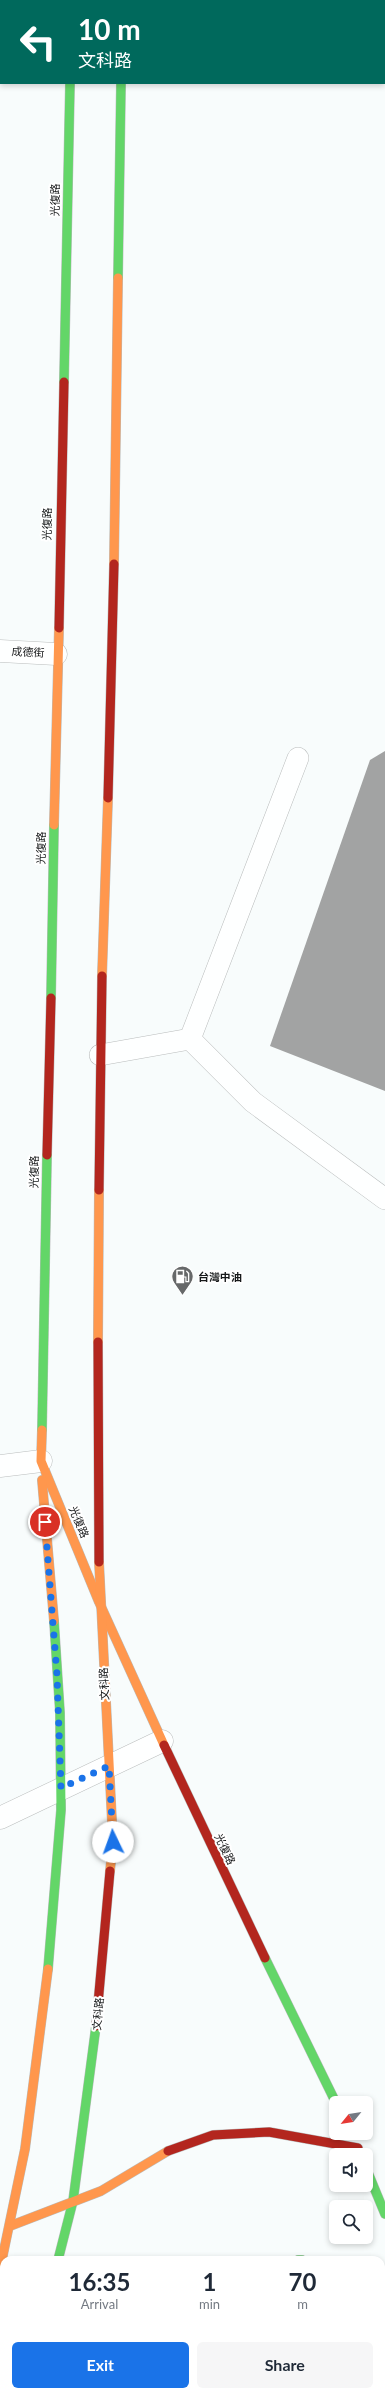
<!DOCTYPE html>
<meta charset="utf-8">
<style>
body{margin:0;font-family:Lato,"Noto Sans TC",sans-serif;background:#f6f6f7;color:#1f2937;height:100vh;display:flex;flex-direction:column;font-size:15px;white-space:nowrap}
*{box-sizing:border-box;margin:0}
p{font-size:13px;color:#747a83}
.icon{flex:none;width:22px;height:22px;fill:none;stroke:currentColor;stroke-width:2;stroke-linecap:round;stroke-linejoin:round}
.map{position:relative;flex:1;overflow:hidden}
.drawer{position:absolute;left:0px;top:2256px;width:385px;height:140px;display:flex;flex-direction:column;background:#fff;border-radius:12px 12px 0 0;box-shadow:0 2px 6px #0003}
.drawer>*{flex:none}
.banner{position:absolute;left:0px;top:0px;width:385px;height:84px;box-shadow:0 2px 6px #0003;background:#00695c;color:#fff;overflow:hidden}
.needle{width:26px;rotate:240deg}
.fabs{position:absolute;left:329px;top:2096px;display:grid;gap:8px}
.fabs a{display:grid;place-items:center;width:44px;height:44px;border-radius:6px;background:#fff;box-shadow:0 2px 6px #0003;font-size:20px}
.pin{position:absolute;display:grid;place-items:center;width:34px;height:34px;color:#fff;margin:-17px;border:2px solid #fff;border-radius:50%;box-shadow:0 1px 4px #0007}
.me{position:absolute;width:44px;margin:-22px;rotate:357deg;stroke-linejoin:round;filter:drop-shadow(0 0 3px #0008)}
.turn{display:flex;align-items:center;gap:14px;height:84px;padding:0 12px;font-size:18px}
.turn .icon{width:52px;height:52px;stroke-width:2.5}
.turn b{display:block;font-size:28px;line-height:34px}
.eta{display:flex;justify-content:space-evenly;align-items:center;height:68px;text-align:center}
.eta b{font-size:24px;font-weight:700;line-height:28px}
.cta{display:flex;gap:8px;margin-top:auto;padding:8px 12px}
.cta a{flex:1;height:46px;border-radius:6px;background:#1a73e8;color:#fff;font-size:16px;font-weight:700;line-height:46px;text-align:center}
.cta a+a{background:#f6f6f7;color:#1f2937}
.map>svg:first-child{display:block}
.building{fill:#a2a3a3}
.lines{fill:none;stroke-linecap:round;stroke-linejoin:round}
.lane-casing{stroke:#babdbd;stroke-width:22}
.street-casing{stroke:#babdbd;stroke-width:23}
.fast-casing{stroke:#babdbd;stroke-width:10}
.slow-casing{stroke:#babdbd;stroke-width:10}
.jam-casing{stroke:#babdbd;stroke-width:10}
.lane{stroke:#feffff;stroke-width:21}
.street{stroke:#feffff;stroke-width:22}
.fast{stroke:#63d668;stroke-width:9}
.slow{stroke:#ff974d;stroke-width:9}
.jam{stroke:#b3261e;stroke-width:9}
.route{stroke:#1a73e8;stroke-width:7;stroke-dasharray:0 12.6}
.labels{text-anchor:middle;stroke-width:4;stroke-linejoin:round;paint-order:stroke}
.street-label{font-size:11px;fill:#17191a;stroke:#fff}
.poi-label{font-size:11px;font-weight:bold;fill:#17191a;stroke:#fff;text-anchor:start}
</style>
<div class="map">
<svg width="385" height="2396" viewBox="0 0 385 2396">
<rect width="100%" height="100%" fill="#f8fcfc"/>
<polygon class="building" points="385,751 385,1091 270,1046 370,760"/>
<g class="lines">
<defs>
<g id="lane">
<polyline points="298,758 190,1039 253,1102 385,1199"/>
<polyline points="100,1055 190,1039"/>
</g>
<g id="street">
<polyline points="0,651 56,654"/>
<polyline points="0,1466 41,1461"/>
<polyline points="0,1818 162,1741"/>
</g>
<g id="fast">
<polyline points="118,278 121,83"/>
<polyline points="64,382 70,83"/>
<polyline points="51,998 54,825"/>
<polyline points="42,1430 47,1155"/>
<polyline points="265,1958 336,2103"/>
<polyline points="48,1969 61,1810 60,1713 54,1621"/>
<polyline points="366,2168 385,2214"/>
<polyline points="58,2260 73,2201 96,2026"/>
<polyline points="298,2260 302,2260"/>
<polyline points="22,2396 23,2392"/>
</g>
<g id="slow">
<polyline points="114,564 118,278"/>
<polyline points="54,825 59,628"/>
<polyline points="102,976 108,798"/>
<polyline points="98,1342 99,1190"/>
<polyline points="42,1430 41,1461 99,1602 164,1745"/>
<polyline points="42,1480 54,1621"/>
<polyline points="99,1562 113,1842 110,1871"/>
<polyline points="10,2226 101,2191 168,2151"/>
<polyline points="0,2269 25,2149 48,1969"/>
</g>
<g id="jam">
<polyline points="72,0 72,1"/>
<polyline points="123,0 123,1"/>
<polyline points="59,628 64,382"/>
<polyline points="108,798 114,564"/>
<polyline points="47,1155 51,998"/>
<polyline points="99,1190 102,976"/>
<polyline points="98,1342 99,1562"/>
<polyline points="164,1745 265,1958"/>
<polyline points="96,2026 110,1871"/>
<polyline points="168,2151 213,2135 269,2132 358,2148"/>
<polyline points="381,2274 385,2275"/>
<polyline points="91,2396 93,2392"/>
</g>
</defs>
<use href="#lane" class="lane-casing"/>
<use href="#street" class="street-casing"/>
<use href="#fast" class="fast-casing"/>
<use href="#slow" class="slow-casing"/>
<use href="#jam" class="jam-casing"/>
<use href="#lane" class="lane"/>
<use href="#street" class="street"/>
<use href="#fast" class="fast"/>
<use href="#slow" class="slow"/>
<use href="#jam" class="jam"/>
</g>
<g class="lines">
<polyline class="route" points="45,1522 57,1675 61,1788 109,1766 113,1842"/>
</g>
<defs>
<symbol id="fuel-pin" viewBox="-11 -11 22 30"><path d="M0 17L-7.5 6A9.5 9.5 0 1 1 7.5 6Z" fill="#666869" stroke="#fff"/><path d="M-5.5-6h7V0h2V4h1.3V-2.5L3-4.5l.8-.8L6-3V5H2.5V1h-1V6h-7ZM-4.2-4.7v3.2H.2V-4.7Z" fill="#fff"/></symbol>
</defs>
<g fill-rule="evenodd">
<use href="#fuel-pin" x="170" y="1264" width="25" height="34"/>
</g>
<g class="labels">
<g class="street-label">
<text transform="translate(55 200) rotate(-89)" y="4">光復路</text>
<text transform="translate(47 524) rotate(-89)" y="4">光復路</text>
<text transform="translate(28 652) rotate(3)" y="4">成德街</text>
<text transform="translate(41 848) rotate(-89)" y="4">光復路</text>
<text transform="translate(34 1172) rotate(-89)" y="4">光復路</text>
<text transform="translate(79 1522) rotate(67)" y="4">光復路</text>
<text transform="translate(104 1684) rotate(-93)" y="4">文科路</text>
<text transform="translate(225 1849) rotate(64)" y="4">光復路</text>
<text transform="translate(98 2014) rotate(-85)" y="4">文科路</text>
</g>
<g class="poi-label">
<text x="198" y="1281">台灣中油</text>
</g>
</g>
</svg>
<div class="fabs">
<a><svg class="needle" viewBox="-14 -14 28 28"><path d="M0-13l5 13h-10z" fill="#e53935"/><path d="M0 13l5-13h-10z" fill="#747a83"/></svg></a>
<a><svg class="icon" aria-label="sound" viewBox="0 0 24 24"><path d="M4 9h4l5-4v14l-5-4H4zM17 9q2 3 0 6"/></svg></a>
<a><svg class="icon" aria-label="search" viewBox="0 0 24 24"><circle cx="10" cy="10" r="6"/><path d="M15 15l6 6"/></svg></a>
</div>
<div class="pin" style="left:45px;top:1522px;background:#d93025"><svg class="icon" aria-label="arrive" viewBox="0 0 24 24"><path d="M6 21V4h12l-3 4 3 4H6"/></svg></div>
<svg class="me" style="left:113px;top:1842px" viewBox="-20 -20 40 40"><circle r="19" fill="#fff"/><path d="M0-13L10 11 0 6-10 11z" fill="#1a73e8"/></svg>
<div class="banner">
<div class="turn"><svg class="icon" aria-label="left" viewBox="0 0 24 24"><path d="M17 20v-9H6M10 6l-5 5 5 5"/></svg><div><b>10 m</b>文科路</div></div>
</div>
<section class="drawer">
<div class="eta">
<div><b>16:35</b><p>Arrival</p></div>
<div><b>1</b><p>min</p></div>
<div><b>70</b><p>m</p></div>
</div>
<div class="cta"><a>Exit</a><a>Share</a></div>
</section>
</div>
